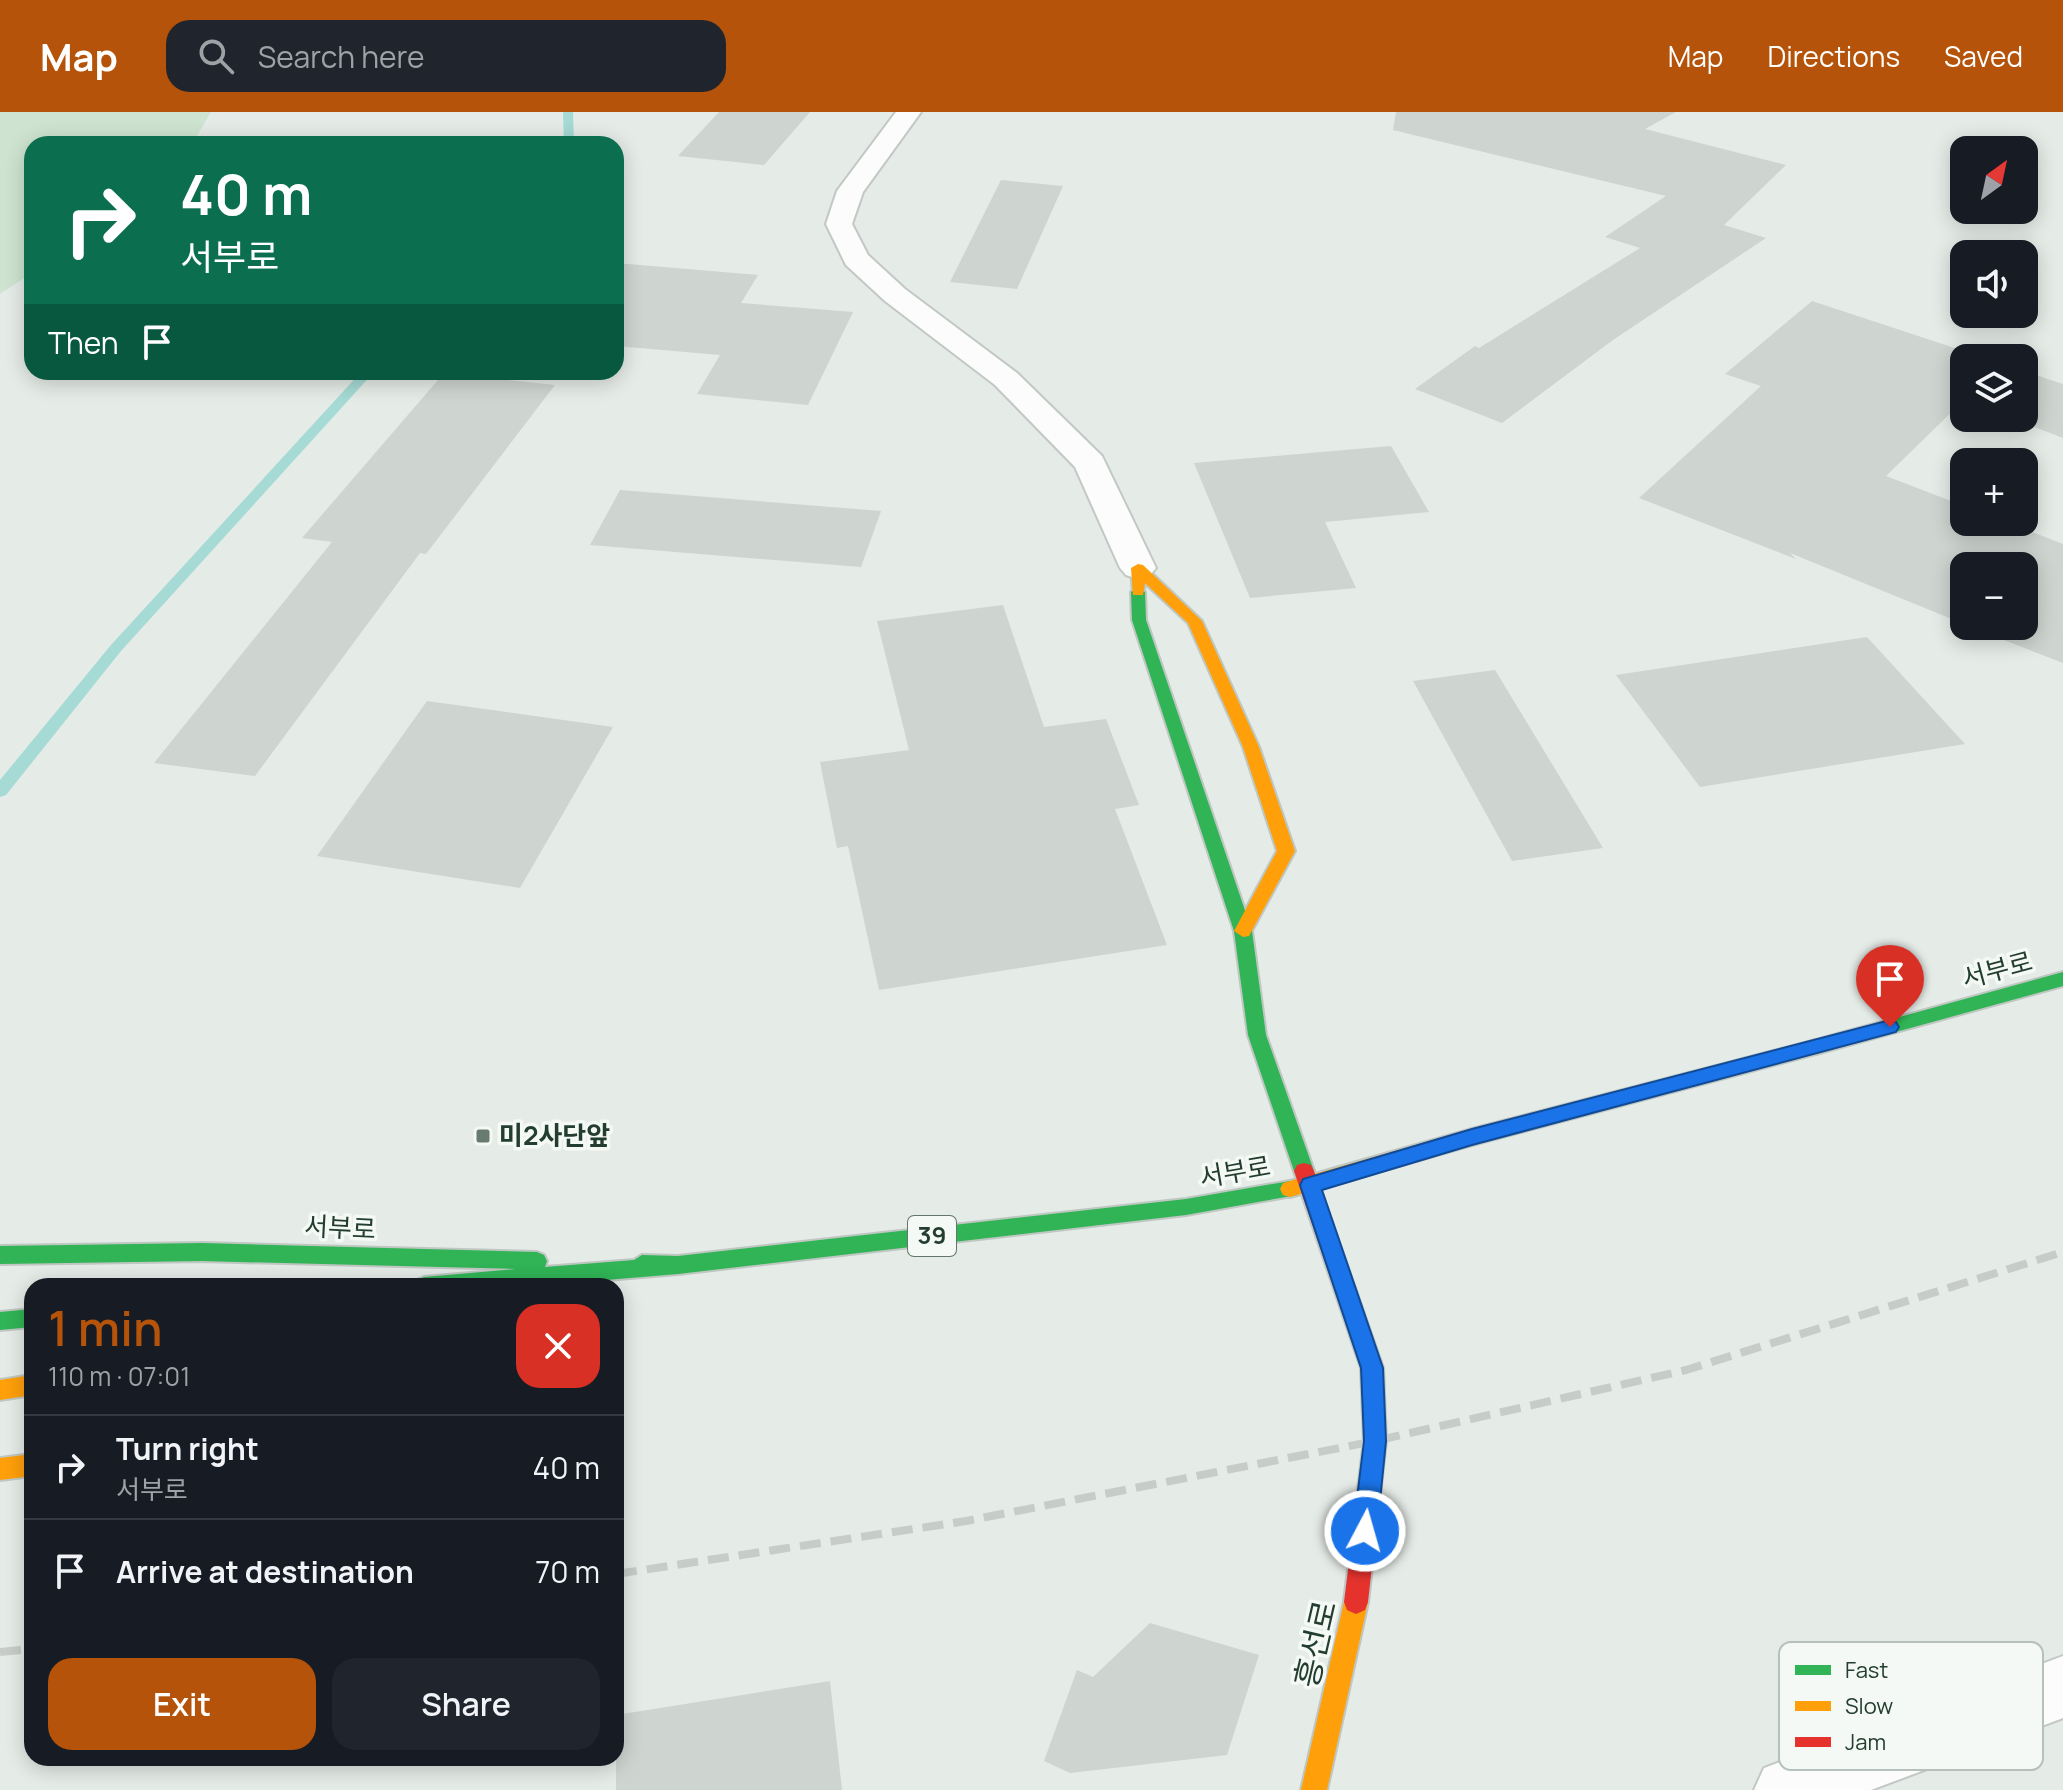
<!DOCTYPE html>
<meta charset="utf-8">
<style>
body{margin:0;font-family:Manrope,"Noto Sans KR",sans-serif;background:#20242c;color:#f1f3f6;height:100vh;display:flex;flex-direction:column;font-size:30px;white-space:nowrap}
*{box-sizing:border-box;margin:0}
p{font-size:26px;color:#9ea1a6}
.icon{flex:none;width:44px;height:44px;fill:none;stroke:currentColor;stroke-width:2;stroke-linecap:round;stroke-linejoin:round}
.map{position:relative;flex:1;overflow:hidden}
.panel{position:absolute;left:24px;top:1166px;width:600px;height:488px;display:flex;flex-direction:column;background:#171b24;border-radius:24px;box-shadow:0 4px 20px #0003}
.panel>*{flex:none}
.top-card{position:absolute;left:24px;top:24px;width:600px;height:244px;border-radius:24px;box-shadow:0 4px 20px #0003;background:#0b6e4f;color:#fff;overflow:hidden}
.needle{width:52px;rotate:33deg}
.fabs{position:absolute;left:1950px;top:24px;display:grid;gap:16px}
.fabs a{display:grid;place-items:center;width:88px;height:88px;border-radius:16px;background:#171b24;box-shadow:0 4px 20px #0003;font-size:40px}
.pin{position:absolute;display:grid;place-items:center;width:68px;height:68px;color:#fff;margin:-82px -34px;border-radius:50% 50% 50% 0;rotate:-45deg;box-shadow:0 0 8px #0007}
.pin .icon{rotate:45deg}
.me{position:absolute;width:88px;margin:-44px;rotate:6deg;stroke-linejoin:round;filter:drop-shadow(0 0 6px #0008)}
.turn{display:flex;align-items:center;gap:28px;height:168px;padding:0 24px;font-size:36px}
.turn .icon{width:104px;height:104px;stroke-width:2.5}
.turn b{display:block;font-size:56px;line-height:68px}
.then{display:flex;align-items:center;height:76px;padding:0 24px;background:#0003;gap:16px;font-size:30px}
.round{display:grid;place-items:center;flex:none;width:84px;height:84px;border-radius:24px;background:#20242c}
.headline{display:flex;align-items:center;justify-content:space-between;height:136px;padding:0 24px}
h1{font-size:48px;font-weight:600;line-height:60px;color:#b45309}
.cta{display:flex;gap:16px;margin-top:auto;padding:16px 24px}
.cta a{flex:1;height:92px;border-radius:24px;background:#b45309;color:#fff;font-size:32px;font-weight:600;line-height:92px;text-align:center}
.cta a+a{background:#20242c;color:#f1f3f6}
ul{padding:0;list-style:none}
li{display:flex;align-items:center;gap:24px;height:104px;padding:0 24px;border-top:2px solid #363941}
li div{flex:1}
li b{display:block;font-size:30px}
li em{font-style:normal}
header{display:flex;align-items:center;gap:48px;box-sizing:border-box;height:112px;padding:0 40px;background:#b45309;color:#fff}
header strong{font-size:38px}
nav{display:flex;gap:44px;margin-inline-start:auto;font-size:28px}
.search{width:560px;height:72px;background:#20242c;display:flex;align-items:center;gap:20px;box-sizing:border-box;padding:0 28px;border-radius:24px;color:#9ea1a6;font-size:30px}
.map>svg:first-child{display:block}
.green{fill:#cee4d0}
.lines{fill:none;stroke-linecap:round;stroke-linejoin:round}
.stream{fill:#a6dad4;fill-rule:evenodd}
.building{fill:#ced4d0}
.street-casing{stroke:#c2c8c4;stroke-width:4}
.fast-casing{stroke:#bfc7c2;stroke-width:4}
.slow-casing{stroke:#bfc7c2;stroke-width:4}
.jam-casing{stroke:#bfc7c2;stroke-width:4}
.street{fill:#fbfcfb;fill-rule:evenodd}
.fast{fill:#30b455;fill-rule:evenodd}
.slow{fill:#ff9f0a;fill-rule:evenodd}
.jam{fill:#e5322d;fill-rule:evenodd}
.rail{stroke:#c7ccc9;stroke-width:8;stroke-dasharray:21 10;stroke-linecap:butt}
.route{fill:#1a73e8;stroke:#114b97;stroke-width:2}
.poi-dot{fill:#677b70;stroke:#f4f9f5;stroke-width:3}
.labels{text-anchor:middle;stroke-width:7;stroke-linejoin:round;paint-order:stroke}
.shield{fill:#f4f9f5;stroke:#62766b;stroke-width:2}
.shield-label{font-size:24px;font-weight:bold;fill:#233e30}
.street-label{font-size:26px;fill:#233e30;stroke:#f4f9f5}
.poi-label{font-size:26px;font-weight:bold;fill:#233e30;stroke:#f4f9f5;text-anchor:start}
.near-street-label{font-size:32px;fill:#233e30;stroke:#f4f9f5}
.key{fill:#f4f9f5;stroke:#b5c1ba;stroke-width:2}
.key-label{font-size:22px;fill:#233e30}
</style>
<header>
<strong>Map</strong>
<div class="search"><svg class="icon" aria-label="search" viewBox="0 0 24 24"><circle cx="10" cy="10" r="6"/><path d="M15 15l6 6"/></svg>Search here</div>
<nav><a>Map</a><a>Directions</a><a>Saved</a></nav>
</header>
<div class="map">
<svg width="2063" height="1678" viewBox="0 0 2063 1678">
<rect width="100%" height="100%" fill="#e5ebe7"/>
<polygon class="green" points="0,0 211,0 192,32 32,32 32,161 0,182"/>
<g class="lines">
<g class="stream">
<polygon points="563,0 573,0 574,32 564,32"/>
<polygon points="361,260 374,260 121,539 6,683 0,685 0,668 111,533"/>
</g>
</g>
<g class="building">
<polygon points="719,0 810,0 764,53 678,44"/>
<polygon points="1396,0 1676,0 1645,17 1786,53 1724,113 1766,126 1613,228 1502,311 1415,277 1475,234 1479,236 1640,136 1605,125 1666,84 1393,18"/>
<polygon points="1001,68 1063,74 1017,177 950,170"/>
<polygon points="616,151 758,163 741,191 853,200 808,293 697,282 720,243 616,234"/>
<polygon points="1812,189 1985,246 1964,246 1964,288 1886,364 1964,394 1964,410 2006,410 2063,432 2063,551 1968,514 2024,514 2024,454 1964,454 1964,512 1790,441 1796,447 1639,386 1761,274 1725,262"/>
<polygon points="2024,259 2063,272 2063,326 2011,306 2024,306"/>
<polygon points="444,261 555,273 426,442 420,441 255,664 154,651 332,430 302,426"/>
<polygon points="1391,334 1429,400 1325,410 1356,476 1250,486 1194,351"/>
<polygon points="620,378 881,399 861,455 590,433"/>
<polygon points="1003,493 1044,615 1106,607 1139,693 1115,697 1167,833 879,878 848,734 837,736 820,650 909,638 877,509"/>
<polygon points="1867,525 1965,632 1700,675 1616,563"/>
<polygon points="1495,558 1603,736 1512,749 1413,569"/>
<polygon points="427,589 613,615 520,776 317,744"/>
<polygon points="1150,1511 1259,1543 1227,1643 1070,1661 1044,1649 1077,1558 1093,1565"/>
<polygon points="830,1569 842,1678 616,1678 616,1603"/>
</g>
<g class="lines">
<defs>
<g id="street">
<polygon points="896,0 921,0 863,80 852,112 868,143 905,177 1017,261 1102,344 1156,456 1150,463 1138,467 1126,463 1120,456 1075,355 995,273 885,189 846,153 826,112 837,79"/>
<polygon points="2063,1544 2063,1606 1871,1678 1754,1678 1764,1656"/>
</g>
<g id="fast">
<polygon points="1138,476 1145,480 1146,508 1252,819 1266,923 1314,1059 1311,1065 1304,1067 1297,1065 1294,1059 1248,923 1234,819 1132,508 1131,480"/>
<polygon points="2063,860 2063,874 1816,942 1809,940 1807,935 1809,930 1816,928"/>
<polygon points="1290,1069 1297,1071 1300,1077 1297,1083 1186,1103 678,1162 534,1174 413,1174 417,1168 424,1165 516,1157 202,1149 0,1152 0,1134 202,1131 537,1140 544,1143 547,1149 545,1155 634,1148 642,1143 678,1144 1186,1087"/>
<polygon points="32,1197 32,1215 0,1218 0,1200"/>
</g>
<g id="slow">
<polygon points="1138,452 1143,453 1202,509 1259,635 1295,739 1249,824 1243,825 1234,819 1277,739 1243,635 1188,511 1145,471 1143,483 1133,483 1131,456"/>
<polygon points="1816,928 1823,930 1825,935 1823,940 1472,1033 1290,1085 1283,1083 1280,1077 1283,1071 1472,1017"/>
<polygon points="32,1263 32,1283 0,1288 0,1268"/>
<polygon points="32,1342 32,1364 0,1368 0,1346"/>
<polygon points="1356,1478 1365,1482 1368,1490 1327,1678 1301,1678 1344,1490 1347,1482"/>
</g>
<polygon id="jam" points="1304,1051 1311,1053 1314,1059 1383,1256 1386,1329 1368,1490 1365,1498 1356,1502 1347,1498 1344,1490 1364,1329 1361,1256 1294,1059 1297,1053"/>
</defs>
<use href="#street" class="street-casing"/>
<use href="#fast" class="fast-casing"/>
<use href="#slow" class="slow-casing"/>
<use href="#jam" class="jam-casing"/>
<use href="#street" class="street"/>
<use href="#fast" class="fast"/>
<use href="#slow" class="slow"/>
<use href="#jam" class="jam"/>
<g class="rail">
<polyline points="616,1462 966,1409 1375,1329 1686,1258 2063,1140"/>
<polyline points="0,1540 32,1537"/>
</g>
</g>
<polygon class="route" points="1890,908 1896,910 1899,915 1896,920 1472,1033 1322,1078 1383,1256 1386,1329 1377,1419 1374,1427 1365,1430 1357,1427 1353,1419 1364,1329 1361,1256 1300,1073 1303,1067 1472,1017"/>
<rect class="poi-dot" x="475" y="1016" width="16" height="16" rx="4"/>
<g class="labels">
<rect class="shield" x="908" y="1104" width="48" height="40" rx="6"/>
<g class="shield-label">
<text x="932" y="1132">39</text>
</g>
<g class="street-label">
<text transform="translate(1997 858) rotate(-15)" y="9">서부로</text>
<text transform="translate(1235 1060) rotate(-10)" y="9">서부로</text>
<text transform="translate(340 1116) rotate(3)" y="9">서부로</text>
</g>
<g class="poi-label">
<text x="499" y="1033">미2사단앞</text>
</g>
<g class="near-street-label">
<text transform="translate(1316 1532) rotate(-77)" y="11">흥선로</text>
</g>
</g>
<rect x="1779" y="1530" width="264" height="128" rx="12" class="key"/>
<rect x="1795" y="1553" width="36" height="10" fill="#30b455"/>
<rect x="1795" y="1589" width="36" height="10" fill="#ff9f0a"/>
<rect x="1795" y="1625" width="36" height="10" fill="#e5322d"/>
<g class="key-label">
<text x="1845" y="1566">Fast</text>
<text x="1845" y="1602">Slow</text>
<text x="1845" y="1638">Jam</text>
</g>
</svg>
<div class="fabs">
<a><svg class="needle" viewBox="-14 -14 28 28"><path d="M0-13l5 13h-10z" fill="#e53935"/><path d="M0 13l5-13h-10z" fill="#9ea1a6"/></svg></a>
<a><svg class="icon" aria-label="sound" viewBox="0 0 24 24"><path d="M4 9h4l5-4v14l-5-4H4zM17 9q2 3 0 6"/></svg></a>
<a><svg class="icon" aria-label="layers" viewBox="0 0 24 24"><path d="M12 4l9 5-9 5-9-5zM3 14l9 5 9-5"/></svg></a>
<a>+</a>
<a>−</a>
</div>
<div class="pin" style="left:1890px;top:915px;background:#d93025"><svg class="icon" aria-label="arrive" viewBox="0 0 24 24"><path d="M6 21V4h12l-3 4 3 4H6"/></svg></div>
<svg class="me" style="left:1365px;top:1419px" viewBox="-20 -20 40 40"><circle r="17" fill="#1a73e8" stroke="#fff" stroke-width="3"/><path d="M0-11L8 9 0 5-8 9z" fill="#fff"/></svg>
<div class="top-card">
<div class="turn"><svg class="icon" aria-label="right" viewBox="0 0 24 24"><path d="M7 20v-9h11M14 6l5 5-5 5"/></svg><div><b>40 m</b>서부로</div></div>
<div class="then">Then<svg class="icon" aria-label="arrive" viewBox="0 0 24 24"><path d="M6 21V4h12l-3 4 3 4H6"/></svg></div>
</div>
<section class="panel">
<div class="headline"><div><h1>1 min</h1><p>110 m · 07:01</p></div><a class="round" style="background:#d93025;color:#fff"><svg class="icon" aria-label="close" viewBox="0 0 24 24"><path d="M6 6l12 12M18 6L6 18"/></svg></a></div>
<ul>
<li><svg class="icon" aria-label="right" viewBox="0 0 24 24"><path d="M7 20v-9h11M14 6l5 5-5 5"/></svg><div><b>Turn right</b><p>서부로</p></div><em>40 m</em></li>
<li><svg class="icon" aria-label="arrive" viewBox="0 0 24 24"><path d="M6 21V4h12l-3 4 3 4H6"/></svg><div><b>Arrive at destination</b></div><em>70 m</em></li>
</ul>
<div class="cta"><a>Exit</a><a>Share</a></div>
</section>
</div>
